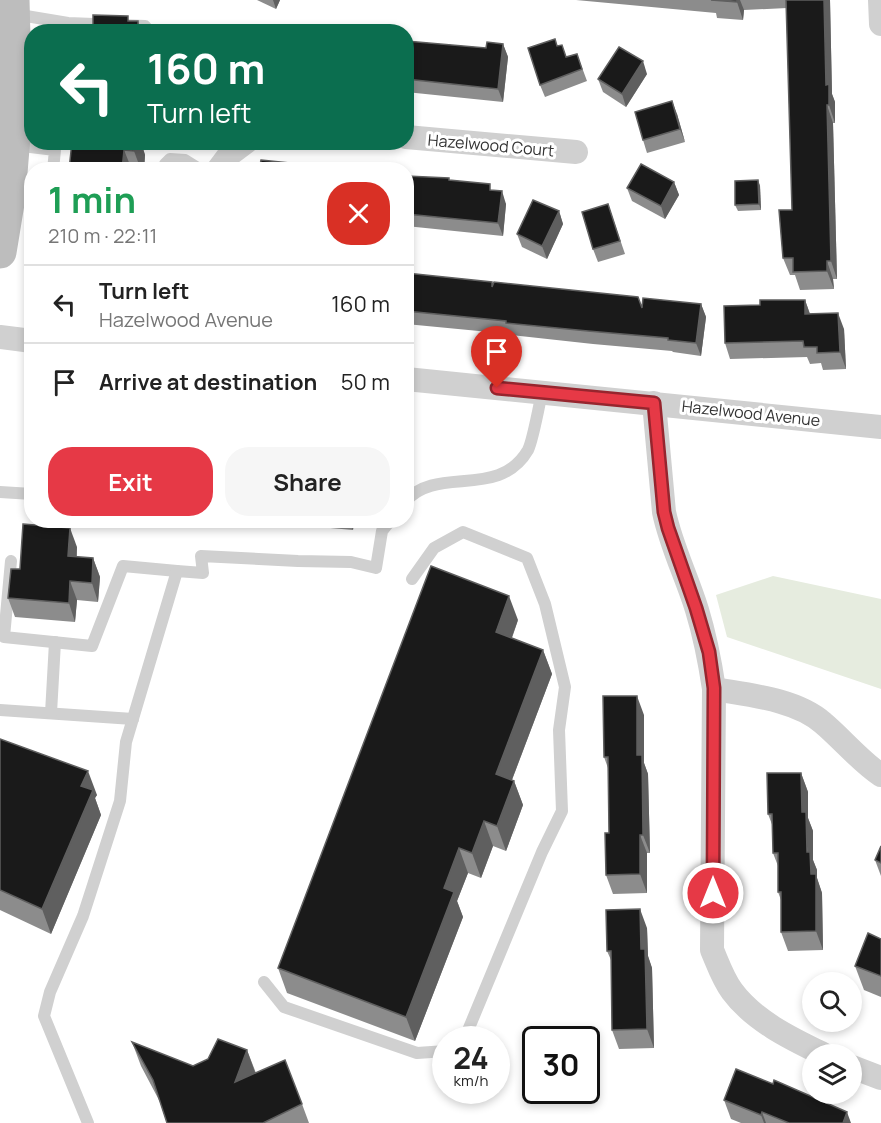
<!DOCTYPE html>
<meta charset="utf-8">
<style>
body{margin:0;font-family:Manrope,sans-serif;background:#f6f6f6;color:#222;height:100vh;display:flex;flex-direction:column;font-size:22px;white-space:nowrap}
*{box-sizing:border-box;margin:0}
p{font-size:20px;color:#767676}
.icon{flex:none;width:33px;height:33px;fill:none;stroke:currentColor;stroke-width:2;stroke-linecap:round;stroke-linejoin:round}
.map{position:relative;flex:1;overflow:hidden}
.sheet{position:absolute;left:24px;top:162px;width:390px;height:366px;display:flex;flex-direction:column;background:#fff;border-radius:24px;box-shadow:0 3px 9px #0003}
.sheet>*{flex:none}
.top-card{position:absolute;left:24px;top:24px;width:390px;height:126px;border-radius:24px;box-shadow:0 3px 9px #0003;background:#0b6e4f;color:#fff;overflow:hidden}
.buttons{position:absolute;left:802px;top:972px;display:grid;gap:12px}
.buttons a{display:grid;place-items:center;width:60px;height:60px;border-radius:50%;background:#fff;box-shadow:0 3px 9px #0003;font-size:30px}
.speed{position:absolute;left:432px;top:1026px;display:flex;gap:12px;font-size:30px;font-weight:700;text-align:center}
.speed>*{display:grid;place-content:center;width:78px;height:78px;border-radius:50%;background:#fff;box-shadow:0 3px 9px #0003;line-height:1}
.speed small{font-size:15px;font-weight:400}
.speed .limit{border:3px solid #111;border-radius:9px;background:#fff;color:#111}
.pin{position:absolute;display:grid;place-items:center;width:51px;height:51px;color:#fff;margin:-62px -26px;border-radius:50% 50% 50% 0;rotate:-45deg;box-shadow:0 0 6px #0007}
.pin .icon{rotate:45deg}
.me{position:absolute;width:66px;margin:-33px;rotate:0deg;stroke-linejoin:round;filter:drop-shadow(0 0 4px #0008)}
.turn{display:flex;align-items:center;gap:21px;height:126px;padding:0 24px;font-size:27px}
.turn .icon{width:78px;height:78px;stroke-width:2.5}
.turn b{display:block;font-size:42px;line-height:51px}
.round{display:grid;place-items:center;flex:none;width:63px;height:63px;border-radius:24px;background:#f6f6f6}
.summary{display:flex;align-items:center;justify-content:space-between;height:102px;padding:0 24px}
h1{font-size:36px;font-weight:700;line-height:45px;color:#1e9e55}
.primary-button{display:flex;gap:12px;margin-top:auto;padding:12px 24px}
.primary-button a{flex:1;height:69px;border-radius:24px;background:#e63946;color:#fff;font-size:24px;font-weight:700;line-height:69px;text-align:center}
.primary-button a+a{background:#f6f6f6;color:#222}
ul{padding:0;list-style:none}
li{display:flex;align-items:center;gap:18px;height:78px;padding:0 24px;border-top:2px solid #e0e0e0}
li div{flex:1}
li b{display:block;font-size:22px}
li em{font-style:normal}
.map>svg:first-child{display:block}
.green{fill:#e6ecdf}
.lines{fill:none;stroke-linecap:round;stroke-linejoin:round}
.lane{stroke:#d0d0d0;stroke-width:12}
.street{stroke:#d0d0d0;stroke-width:24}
.secondary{stroke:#bdbdbd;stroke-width:33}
.wall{fill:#8c8c8c}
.shaded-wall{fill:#5f5f5f}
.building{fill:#1a1a1a;stroke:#5f5f5f;stroke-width:1.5}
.route-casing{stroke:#96252e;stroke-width:15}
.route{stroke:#e63946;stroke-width:10}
.labels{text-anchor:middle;stroke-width:6;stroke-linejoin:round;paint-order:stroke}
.street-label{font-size:16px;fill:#333;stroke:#fff}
</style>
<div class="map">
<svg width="881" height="1123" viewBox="0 0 881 1123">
<rect width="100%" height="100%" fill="#fff"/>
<polygon class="green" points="773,576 881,599 881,689 727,637 716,595"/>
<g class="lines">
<g class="lane">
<polyline points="14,14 68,23 145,26 150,32"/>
<polyline points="14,145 55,150 53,170"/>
<polyline points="164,170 165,164 170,159 185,160 201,170"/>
<polyline points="9,197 32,199"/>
<polyline points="0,492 32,494"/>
<path d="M 406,501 C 437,465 499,500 528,450 C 533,440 539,406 542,392"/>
<polyline points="11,561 4,637 92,646 123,566 177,571"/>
<polyline points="412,579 434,548 463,532 527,558 545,604 565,687 559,730 562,811 542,852 464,1040"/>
<polyline points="0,710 133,719"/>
<polyline points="51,713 55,642"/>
<polyline points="264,982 284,1007 417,1053 446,1051"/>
<polyline points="88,1123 44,1016 50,992 83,916 120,801 126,742 177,571 203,573 201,556 298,561 351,562 376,568 382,531 391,520"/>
</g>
<g class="street">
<polyline points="880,0 881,24"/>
<polyline points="406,137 576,152"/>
<polyline points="218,170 230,154 246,142"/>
<polyline points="0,337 32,341"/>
<polyline points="406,379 881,427"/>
<path d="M 654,403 L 664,512 C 671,546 687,577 697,610 C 705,636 710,662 714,689 L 712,950 C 718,964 723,979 732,991 C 754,1021 792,1039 823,1054"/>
<path d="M 714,689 C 748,695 796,699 823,723 C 841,738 862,763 881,775"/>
<polyline points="852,1067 881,1078"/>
</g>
<polyline class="secondary" points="0,252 9,197 16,112 13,0"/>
</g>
<g class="wall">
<polygon points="257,0 280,0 276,9"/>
<polygon points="576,0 830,0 832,94 835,102 835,123 833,123 837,279 833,279 834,289 800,290 795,275 790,275 783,258 792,210 787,8 744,10 743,20 717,18 716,13"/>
<polygon points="406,41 486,48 503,44 508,57 503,102 406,92"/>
<polygon points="557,46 567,57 577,54 587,81 545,97 540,85"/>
<polygon points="647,74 626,107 603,92 598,79"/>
<polygon points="677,114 685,142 647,153 643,140"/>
<polygon points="141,142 145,155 144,170 69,170"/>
<polygon points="406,176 450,180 492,190 506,204 503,236 406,226"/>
<polygon points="758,180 760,186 761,210 738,211 735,205"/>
<polygon points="674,182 679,195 665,219 632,201 627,188"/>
<polygon points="608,204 625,254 598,262 593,249"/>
<polygon points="559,211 563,224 547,259 522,247 517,234"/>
<polygon points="406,273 493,284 642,307 701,304 706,317 701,356 673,352 672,351 593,344 511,335 510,334 406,324"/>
<polygon points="805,300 810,314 844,329 846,369 823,370 821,363 810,364 807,357 730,359 725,343 760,305"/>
<polygon points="241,520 354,520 353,530"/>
<polygon points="77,547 77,557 93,558 100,577 98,602 77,600 75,622 15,617 8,598 20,569"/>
<polygon points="518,620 512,638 543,650 552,674 512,780 514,781 523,805 506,851 493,846 481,878 468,873 457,901 463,917 415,1041 287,993 278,968"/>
<polygon points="644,715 644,763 648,774 650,853 647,853 647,893 613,894 606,875 609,833 608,768 604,757"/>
<polygon points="0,739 97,795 95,798 101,815 51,934 0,910"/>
<polygon points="801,773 808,792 808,818 813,831 813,860 817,870 817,878 822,893 823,950 788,951 781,932 781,900 778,892 778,866 773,853 773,827 768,814"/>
<polygon points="881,846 881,876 875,860"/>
<polygon points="647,928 648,956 652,968 654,1048 619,1049 612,1030 611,960 607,951"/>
<polygon points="881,939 881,997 864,990 855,966"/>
<polygon points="132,1042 193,1066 247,1050 256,1073 302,1104 309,1123 167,1123 160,1102 141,1066"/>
<polygon points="724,1100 851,1123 741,1123 731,1119"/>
</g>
<g class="shaded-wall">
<polygon points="273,0 280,0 276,9"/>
<polygon points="737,0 740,0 744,10 743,20 737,2"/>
<polygon points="824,0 830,0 832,94 835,102 835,123 829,105 826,85"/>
<polygon points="138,21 141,32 138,32"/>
<polygon points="503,44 508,57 503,102 498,89"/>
<polygon points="643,61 647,74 626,107 622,94"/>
<polygon points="672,101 677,114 685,142 680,129"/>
<polygon points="827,105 833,123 837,279 831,261"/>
<polygon points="135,142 141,142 145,155 144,170 141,170 134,151"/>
<polygon points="124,150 132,170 122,170"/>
<polygon points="758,180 760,186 761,210 759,204"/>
<polygon points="674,182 679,195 665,219 661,206"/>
<polygon points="502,191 506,204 503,236 498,223"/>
<polygon points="559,211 563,224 547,259 542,246"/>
<polygon points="827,261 833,279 834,289 827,271"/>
<polygon points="805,300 811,317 805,314"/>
<polygon points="701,304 706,317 701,356 696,343"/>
<polygon points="838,313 844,329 846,369 840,352"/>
<polygon points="350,520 354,520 353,530"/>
<polygon points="70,528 77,547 75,575 68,556"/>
<polygon points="93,558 100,577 98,602 92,583"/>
<polygon points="70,581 77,600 75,622 69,603"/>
<polygon points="509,596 518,620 505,656 496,632"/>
<polygon points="543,650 552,674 505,798 496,774"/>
<polygon points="637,696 644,715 644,763 648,774 650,853 643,835 637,755"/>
<polygon points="88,771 97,795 95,798 101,815 51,934 42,909 81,786"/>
<polygon points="801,773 808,792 808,818 813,831 813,860 817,870 817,878 822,893 823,950 816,931 811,874 802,812"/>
<polygon points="514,781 523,805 506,851 497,826"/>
<polygon points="484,821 493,846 481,878 472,853"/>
<polygon points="640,835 647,853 647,893 640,874"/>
<polygon points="459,848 468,873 457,901 463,917 415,1041 406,1017 444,888"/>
<polygon points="640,909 647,928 648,956 652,968 654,1048 647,1029 641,949"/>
<polygon points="247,1050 256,1075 235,1082"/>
<polygon points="762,1112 766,1123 764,1123 761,1115"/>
<polygon points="847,1112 851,1123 843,1123"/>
</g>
<g class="building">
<polygon points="711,0 737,0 737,2"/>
<polygon points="786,0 824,0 826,85 829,84 829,105 827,105 831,261 827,261 827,271 793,272 793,258 783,258 779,210 792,210"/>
<polygon points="93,15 128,16 128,21 138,21 138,32 93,32"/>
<polygon points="263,25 321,32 262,32"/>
<polygon points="555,39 557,46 562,45 566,57 577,54 582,69 540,85 528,48"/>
<polygon points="406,41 486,48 487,42 503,44 498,89 406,79"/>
<polygon points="619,47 643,61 622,94 598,79"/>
<polygon points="672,101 680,129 643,140 635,112"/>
<polygon points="72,142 135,142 134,151 124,150 122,170 69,170"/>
<polygon points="261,160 358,170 259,170"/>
<polygon points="641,164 674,182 661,206 627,188"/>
<polygon points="406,176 449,178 449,180 490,184 490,190 502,191 498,223 406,214"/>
<polygon points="758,180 759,204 735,205 735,181"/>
<polygon points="533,200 559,211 542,246 517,234"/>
<polygon points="608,204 620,241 593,249 582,212"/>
<polygon points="406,273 492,282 492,287 494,282 638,297 642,308 643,298 701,304 696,343 668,340 668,338 588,331 506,323 506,321 406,311"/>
<polygon points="760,300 805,300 805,314 838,313 840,352 817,353 817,347 804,347 803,341 725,343 724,306 760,305"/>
<polygon points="23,524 70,528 68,556 93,558 92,583 70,581 69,603 8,598 11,569 20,569"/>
<polygon points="431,566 509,596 496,632 543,650 496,774 514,781 497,826 484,821 472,853 459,848 444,888 454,892 406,1017 278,968"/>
<polygon points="603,696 637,696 637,755 642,755 643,835 640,835 640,874 606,875 605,833 609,833 608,757 604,757"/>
<polygon points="0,739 88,771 81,786 93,790 42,909 0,890"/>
<polygon points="767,773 801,773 802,812 806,812 807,852 810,852 811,874 816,874 816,931 781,932 781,892 778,892 778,853 773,853 772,814 768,814"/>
<polygon points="881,846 881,863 875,860"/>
<polygon points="640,909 641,949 645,949 647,1029 612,1030 611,951 607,951 606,910"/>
<polygon points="868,933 881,939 881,976 855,966"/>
<polygon points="218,1039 247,1050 235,1082 285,1060 302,1104 263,1123 167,1123 153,1080 132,1042 193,1066 208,1059"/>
<polygon points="736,1069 773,1084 774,1080 847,1112 843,1123 789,1123 762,1112 761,1115 724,1100"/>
</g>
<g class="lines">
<defs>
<polyline id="route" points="497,388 654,403 664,512 668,528 696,608 709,652 714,688 713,893"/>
</defs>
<use href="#route" class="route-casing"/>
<use href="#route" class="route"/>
</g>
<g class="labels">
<g class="street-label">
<text transform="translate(491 145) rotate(5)" y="6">Hazelwood Court</text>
<text transform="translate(751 413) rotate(6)" y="6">Hazelwood Avenue</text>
</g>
</g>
</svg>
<div class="buttons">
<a><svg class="icon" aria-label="search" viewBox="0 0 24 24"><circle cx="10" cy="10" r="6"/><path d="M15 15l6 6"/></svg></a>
<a><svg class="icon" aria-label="layers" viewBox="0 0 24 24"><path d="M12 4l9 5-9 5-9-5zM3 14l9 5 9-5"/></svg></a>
</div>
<div class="speed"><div>24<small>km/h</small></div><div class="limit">30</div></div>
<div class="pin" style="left:497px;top:388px;background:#d93025"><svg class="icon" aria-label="arrive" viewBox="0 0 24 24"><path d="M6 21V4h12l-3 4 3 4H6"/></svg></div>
<svg class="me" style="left:713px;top:893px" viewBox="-20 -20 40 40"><circle r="17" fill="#e63946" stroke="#fff" stroke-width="3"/><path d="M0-11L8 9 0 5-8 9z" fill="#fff"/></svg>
<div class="top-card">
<div class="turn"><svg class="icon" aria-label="left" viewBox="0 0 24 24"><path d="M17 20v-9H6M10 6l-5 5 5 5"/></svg><div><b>160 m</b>Turn left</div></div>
</div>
<section class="sheet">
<div class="summary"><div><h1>1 min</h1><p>210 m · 22:11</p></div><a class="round" style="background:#d93025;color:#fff"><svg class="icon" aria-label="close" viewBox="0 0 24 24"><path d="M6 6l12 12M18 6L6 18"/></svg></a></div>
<ul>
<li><svg class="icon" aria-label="left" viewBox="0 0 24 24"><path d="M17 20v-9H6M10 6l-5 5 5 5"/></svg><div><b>Turn left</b><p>Hazelwood Avenue</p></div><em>160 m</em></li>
<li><svg class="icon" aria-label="arrive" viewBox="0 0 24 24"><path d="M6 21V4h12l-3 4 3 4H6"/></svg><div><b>Arrive at destination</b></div><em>50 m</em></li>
</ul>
<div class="primary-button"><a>Exit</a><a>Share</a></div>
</section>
</div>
